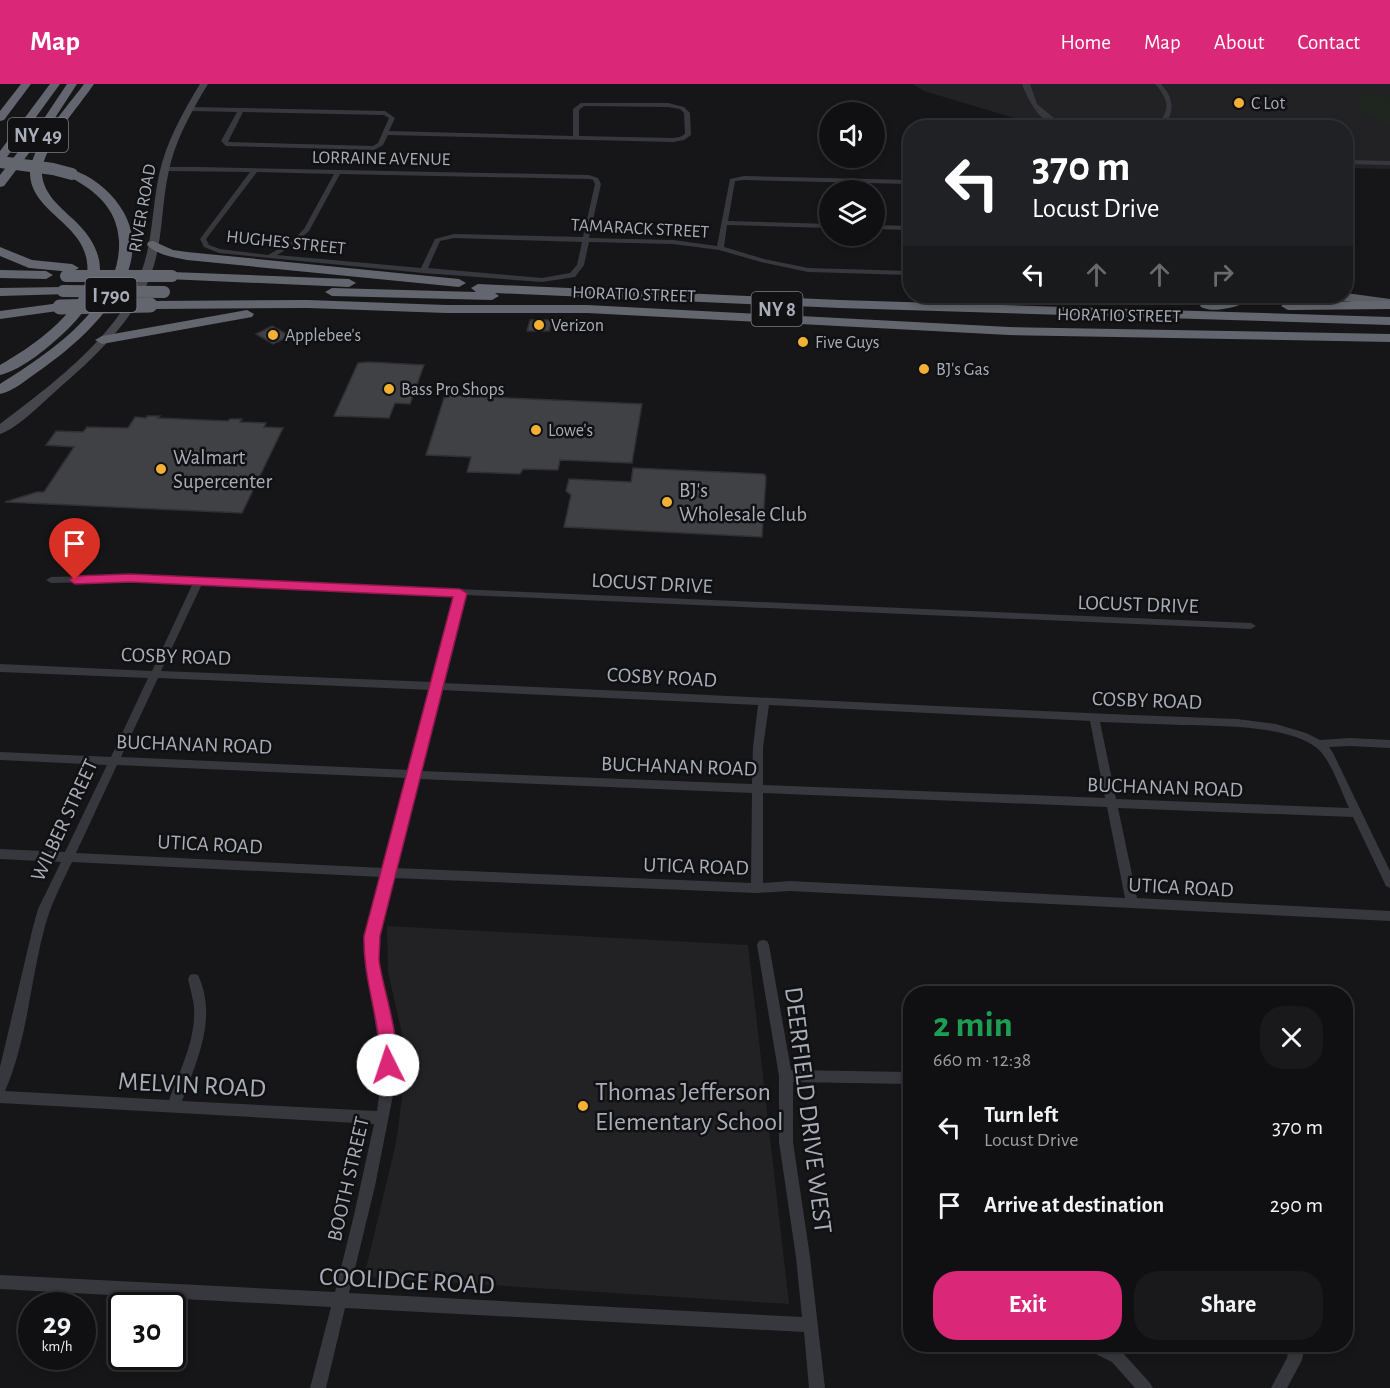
<!DOCTYPE html>
<meta charset="utf-8">
<style>
body{margin:0;font-family:"Alegreya Sans",sans-serif;background:#19191b;color:#f1f3f6;height:100vh;display:flex;flex-direction:column;font-size:22px;white-space:nowrap}
*{box-sizing:border-box;margin:0}
p{font-size:20px;color:#9c9d9f}
.icon{flex:none;width:33px;height:33px;fill:none;stroke:currentColor;stroke-width:2;stroke-linecap:round;stroke-linejoin:round}
.map{position:relative;flex:1;overflow:hidden}
.side{position:absolute;left:903px;top:902px;width:450px;height:366px;display:flex;flex-direction:column;background:#101012;border-radius:24px;box-shadow:0 3px 9px #0003,0 0 0 2px #303032}
.side>*{flex:none}
.hud{position:absolute;left:903px;top:36px;width:450px;height:183px;border-radius:24px;box-shadow:0 3px 9px #0003,0 0 0 2px #303032;background:#202124;color:#fff;overflow:hidden}
.buttons{position:absolute;left:819px;top:18px;display:grid;gap:12px}
.buttons a{display:grid;place-items:center;width:66px;height:66px;border-radius:50%;background:#101012;box-shadow:0 3px 9px #0003,0 0 0 2px #303032;font-size:30px}
.speed{position:absolute;left:18px;top:1208px;display:flex;gap:12px;font-size:30px;font-weight:700;text-align:center}
.speed>*{display:grid;place-content:center;width:78px;height:78px;border-radius:50%;background:#101012;box-shadow:0 3px 9px #0003,0 0 0 2px #303032;line-height:1}
.speed small{font-size:15px;font-weight:400}
.speed .limit{border:3px solid #111;border-radius:9px;background:#fff;color:#111}
.pin{position:absolute;display:grid;place-items:center;width:51px;height:51px;color:#fff;margin:-62px -26px;border-radius:50% 50% 50% 0;rotate:-45deg;box-shadow:0 0 6px #0007}
.pin .icon{rotate:45deg}
.me{position:absolute;width:66px;margin:-33px;rotate:356deg;stroke-linejoin:round;filter:drop-shadow(0 0 4px #0008)}
.turn{display:flex;align-items:center;gap:21px;height:126px;padding:0 30px;font-size:27px}
.turn .icon{width:78px;height:78px;stroke-width:2.5}
.turn b{display:block;font-size:42px;line-height:51px}
.lanes{display:flex;align-items:center;height:57px;padding:0 30px;background:#0003;justify-content:center;gap:30px;direction:ltr}
.lanes .off{opacity:.35}
.round{display:grid;place-items:center;flex:none;width:63px;height:63px;border-radius:24px;background:#19191b}
.head{display:flex;align-items:center;justify-content:space-between;height:102px;padding:0 30px}
h1{font-size:36px;font-weight:700;line-height:45px;color:#1e9e55}
.action{display:flex;gap:12px;margin-top:auto;padding:12px 30px}
.action a{flex:1;height:69px;border-radius:24px;background:#db2777;color:#fff;font-size:24px;font-weight:700;line-height:69px;text-align:center}
.action a+a{background:#19191b;color:#f1f3f6}
ul{padding:0;list-style:none}
li{display:flex;align-items:center;gap:18px;height:78px;padding:0 30px}
li div{flex:1}
li b{display:block;font-size:22px}
li em{font-style:normal}
header{display:flex;align-items:center;gap:36px;box-sizing:border-box;height:84px;padding:0 30px;background:#db2777;color:#fff}
header strong{font-size:28px}
nav{display:flex;gap:33px;margin-inline-start:auto;font-size:21px}
.map>svg:first-child{display:block}
.built{fill:#222225}
.green{fill:#1e261f}
.building{fill:#404145;stroke:#303034;stroke-width:1.5}
.lines{fill:none;stroke-linecap:round;stroke-linejoin:round}
.minor{fill:#37383d;fill-rule:evenodd}
.tertiary{fill:#37383d;fill-rule:evenodd}
.secondary{fill:#45474d;fill-rule:evenodd}
.trunk{fill:#5b5e65;fill-rule:evenodd}
.motorway{fill:#63666e;fill-rule:evenodd}
.motorway-bridge-far1{stroke:#63666e;stroke-width:12}
.motorway-bridge{stroke:#63666e;stroke-width:15}
.route{fill:#db2777;stroke:#8e194d;stroke-width:1.5}
.poi-dot{fill:#f2b134;stroke:#111113;stroke-width:2}
.labels{text-anchor:middle;stroke-width:5;stroke-linejoin:round;paint-order:stroke}
.far-poi-label{font-size:18px;fill:#a8adb8;stroke:#111113;text-anchor:start}
.far-street-label{font-size:18px;fill:#a8adb8;stroke:#111113}
.shield{fill:#111113;stroke:#7b7e86;stroke-width:1.5}
.shield-label{font-size:20px;font-weight:bold;fill:#a8adb8}
.poi-label{font-size:21px;fill:#a8adb8;stroke:#111113;text-anchor:start}
.street-label{font-size:21px;fill:#a8adb8;stroke:#111113}
.near-street-label{font-size:26px;fill:#a8adb8;stroke:#111113}
.near-poi-label{font-size:26px;fill:#a8adb8;stroke:#111113;text-anchor:start}
</style>
<header>
<strong>Map</strong>
<nav><a>Home</a><a>Map</a><a>About</a><a>Contact</a></nav>
</header>
<div class="map">
<svg width="1390" height="1304" viewBox="0 0 1390 1304">
<rect width="100%" height="100%" fill="#161618"/>
<g class="built">
<polygon points="913,0 1390,0 1390,85 1346,84 1346,44 1044,43 924,7"/>
<polygon points="387,842 748,861 789,1220 364,1193 396,1059 406,984 402,949 388,888"/>
</g>
<polygon class="green" points="1369,8 1390,14 1390,41 1363,29 1357,20 1364,10"/>
<g class="building">
<polygon points="530,236 552,236 549,247 527,247"/>
<polygon points="272,242 279,246 290,252 273,260 256,250"/>
<polygon points="368,278 424,281 410,320 395,319 389,334 334,332 358,279"/>
<polygon points="445,311 642,320 632,379 560,376 558,386 523,385 520,390 467,388 471,373 426,371"/>
<polygon points="147,332 160,332 158,334 228,337 230,335 242,335 240,338 266,339 264,343 283,344 242,429 5,418 37,408 44,408 74,363 46,361 56,347 83,348 87,343 128,344 135,333 146,334"/>
<polygon points="633,384 764,390 766,393 762,453 564,443 571,411 566,407 569,395 631,398"/>
</g>
<g class="lines">
<g class="minor">
<path d="M 1155,0 L 1161,0 C 1174,14 1176,30 1161,44 L 1154,44 C 1171,27 1170,17 1155,0 Z"/>
<path d="M 581,19 L 668,19 L 684,23 L 690,29 L 691,51 L 684,56 L 673,58 L 388,51 L 383,61 L 374,66 L 226,62 L 221,57 L 237,28 L 189,27 L 186,25 L 189,23 L 385,27 L 395,34 L 389,47 L 573,52 L 573,25 ZM 584,22 L 668,23 L 680,25 L 684,29 L 685,50 L 680,53 L 673,54 L 579,52 L 579,26 ZM 243,28 L 384,31 L 389,34 L 378,59 L 373,62 L 228,58 Z"/>
<polygon points="1346,76 1390,77 1390,81 1346,80"/>
<path d="M 199,83 L 589,91 L 598,94 L 601,100 L 589,154 L 673,156 L 717,162 L 730,95 L 744,92 L 910,96 L 910,100 L 744,96 L 735,97 L 728,137 L 830,140 L 830,144 L 727,141 L 724,163 L 764,175 L 808,184 L 910,187 L 910,191 L 808,188 L 761,178 L 719,166 L 673,160 L 589,158 L 584,181 L 575,193 L 542,198 L 423,189 L 219,169 L 204,163 L 200,155 L 250,88 L 165,87 L 162,85 L 165,83 ZM 257,88 L 334,90 L 304,145 L 291,158 L 268,171 L 220,165 L 209,161 L 206,155 ZM 340,90 L 589,95 L 593,96 L 595,100 L 583,153 L 454,150 L 435,155 L 421,184 L 277,171 L 295,160 L 309,147 ZM 454,154 L 582,158 L 577,181 L 570,189 L 542,194 L 428,184 L 440,157 Z"/>
<polygon points="874,141 910,142 910,146 874,145"/>
<path d="M 130,491 L 1251,539 L 1256,542 L 1251,545 L 465,511 L 443,599 C 708,610 972,625 1237,635 L 1276,640 L 1306,649 L 1320,656 L 1350,654 L 1390,656 L 1390,664 L 1350,662 L 1329,663 L 1333,669 L 1390,787 L 1390,804 L 1386,802 L 1353,733 L 1118,724 L 1137,814 L 1390,827 L 1390,837 L 790,807 L 757,809 L 393,794 L 378,852 L 380,888 L 393,961 L 394,979 L 394,1006 L 375,1102 L 349,1209 L 802,1233 L 796,1173 L 779,1058 L 779,992 L 757,861 L 759,857 L 763,856 L 767,857 L 769,861 L 791,986 L 910,988 L 910,1000 L 793,998 L 793,1058 L 810,1173 L 825,1304 L 809,1304 L 804,1248 L 345,1224 L 326,1304 L 310,1304 L 331,1223 L 0,1205 L 0,1191 L 335,1208 L 354,1131 L 374,1040 L 0,1019 L 0,983 L 32,847 L 38,825 L 61,778 L 0,775 L 0,765 L 65,768 L 107,681 L 0,676 L 0,668 L 111,673 L 148,594 L 0,588 L 0,580 L 152,587 L 193,499 L 130,497 L 51,499 L 46,496 L 51,493 ZM 202,500 L 456,510 L 433,598 L 161,587 ZM 158,594 L 431,606 L 410,686 L 121,673 ZM 441,606 L 758,621 L 753,663 L 752,700 L 420,687 ZM 769,621 L 1090,637 L 1105,714 L 763,701 L 763,663 ZM 1100,638 C 1128,639 1155,640 1183,641 C 1219,642 1288,641 1317,664 C 1331,676 1341,707 1349,724 L 1116,715 ZM 117,681 L 407,694 L 384,784 L 76,769 ZM 418,695 L 752,709 L 751,799 L 395,784 ZM 763,709 L 1107,723 L 1125,814 L 790,797 L 763,799 ZM 72,778 L 382,793 L 366,852 L 368,888 L 381,979 L 381,997 L 377,1027 L 182,1017 C 197,976 218,934 198,891 L 194,890 L 190,891 L 188,895 C 190,904 193,914 194,923 C 196,956 180,986 169,1016 L 5,1007 C 27,957 30,899 44,846 C 50,822 61,801 72,778 Z"/>
<polygon points="1083,1260 1107,1260 1122,1268 1150,1299 1153,1304 1135,1304 1112,1278 1086,1265"/>
<polygon points="1289,1260 1305,1260 1302,1276 1287,1304 1271,1304 1287,1274"/>
</g>
<path class="tertiary" d="M 1022,0 L 1030,0 L 1037,20 L 1066,44 C 1043,44 1029,19 1022,0 Z"/>
<path class="secondary" d="M 200,0 L 208,0 C 191,28 174,58 168,91 C 161,124 163,158 151,190 C 135,236 94,274 58,305 C 44,317 17,345 0,350 L 0,340 C 50,302 120,251 141,189 C 153,157 152,123 159,91 C 166,58 183,28 200,0 Z"/>
<polygon class="trunk" points="1346,209 1390,215 1390,223 1338,216 1332,212 1346,212"/>
<g class="motorway">
<polygon points="21,0 31,0 4,36 0,37 0,27"/>
<polygon points="50,0 60,0 4,77 0,78 0,67"/>
<polygon points="67,0 77,0 51,40 4,102 0,103 0,91 43,36"/>
<path d="M 84,0 L 94,0 C 80,21 40,65 42,91 C 44,110 60,123 73,135 C 114,173 105,208 68,245 C 50,262 24,285 0,291 L 0,281 C 40,258 115,207 77,154 C 62,133 30,118 30,89 C 30,63 69,21 84,0 Z"/>
<path d="M 72,86 C 90,91 108,105 119,121 C 164,184 87,254 39,287 C 27,295 14,307 0,310 L 0,300 C 48,270 122,221 119,157 C 117,124 96,107 68,92 L 68,88 Z"/>
<path d="M 153,157 L 173,166 L 187,168 L 459,195 L 466,199 L 459,203 L 187,176 C 173,173 157,171 147,161 L 148,158 Z"/>
<polygon points="0,163 32,176 72,180 79,184 72,188 29,184 0,172"/>
<polygon points="0,186 46,187 53,191 46,195 0,194"/>
<polygon points="172,188 349,195 356,199 349,203 167,195 165,192"/>
<polygon points="478,200 840,216 1390,233 1390,241 840,224 495,209 499,212 492,216 332,212 325,208 332,204 476,208 471,204"/>
<polygon points="63,203 68,204 70,207 68,210 0,212 0,204"/>
<path d="M 1240,212 L 1256,212 C 1247,222 1210,231 1200,222 L 1202,219 L 1235,214 Z"/>
<polygon points="308,216 446,221 587,221 1009,243 1390,250 1390,258 1009,251 587,229 446,229 308,224 154,225 147,221 154,217"/>
<polygon points="1390,217 1390,225 1288,226 1281,222 1288,218"/>
<polygon points="60,219 67,223 65,226 0,235 0,227"/>
<polygon points="247,226 254,230 252,233 102,260 95,256 102,252"/>
</g>
<g class="motorway-bridge-far1">
<polyline points="0,78 53,85 72,90"/>
<polyline points="66,192 172,192"/>
<polyline points="63,207 164,208"/>
</g>
<polyline class="motorway-bridge" points="60,223 150,221"/>
</g>
<path class="route" d="M 130,490 L 460,505 L 467,509 L 380,852 C 380,860 379,868 379,876 C 382,903 404,963 394,987 L 388,989 L 382,987 C 379,979 380,972 380,964 C 376,926 363,890 364,852 L 453,513 L 130,498 L 75,500 L 69,496 L 75,492 Z"/>
<g class="poi-dot">
<circle cx="1239" cy="19" r="6"/>
<circle cx="539" cy="241" r="6"/>
<circle cx="273" cy="251" r="6"/>
<circle cx="803" cy="258" r="6"/>
<circle cx="924" cy="285" r="6"/>
<circle cx="389" cy="305" r="6"/>
<circle cx="536" cy="346" r="6"/>
<circle cx="161" cy="385" r="6"/>
<circle cx="667" cy="418" r="6"/>
<circle cx="583" cy="1022" r="6"/>
</g>
<g class="labels">
<g class="far-poi-label">
<text x="1251" y="25">C Lot</text>
<text x="551" y="247">Verizon</text>
<text x="285" y="257">Applebee's</text>
<text x="815" y="264">Five Guys</text>
<text x="936" y="291">BJ's Gas</text>
<text x="401" y="311">Bass Pro Shops</text>
<text x="548" y="352">Lowe's</text>
</g>
<g class="far-street-label">
<text transform="translate(381 74) rotate(1)" y="6">LORRAINE AVENUE</text>
<text transform="translate(142 124) rotate(-80)" y="6">RIVER ROAD</text>
<text transform="translate(640 144) rotate(3)" y="6">TAMARACK STREET</text>
<text transform="translate(286 158) rotate(6)" y="6">HUGHES STREET</text>
<text transform="translate(634 210) rotate(2)" y="6">HORATIO STREET</text>
<text transform="translate(1119 231) rotate(1)" y="6">HORATIO STREET</text>
</g>
<g class="shield">
<rect x="8" y="34" width="60" height="34" rx="4.5"/>
<rect x="85.5" y="194" width="51" height="34" rx="4.5"/>
<rect x="751.5" y="208" width="51" height="34" rx="4.5"/>
</g>
<g class="shield-label">
<text x="38" y="58">NY 49</text>
<text x="111" y="218">I 790</text>
<text x="777" y="232">NY 8</text>
</g>
<g class="poi-label">
<text x="173" y="380">Walmart<tspan x="173" dy="24">Supercenter</tspan></text>
<text x="679" y="413">BJ's<tspan x="679" dy="24">Wholesale Club</tspan></text>
</g>
<g class="street-label">
<text transform="translate(652 499) rotate(3)" y="7">LOCUST DRIVE</text>
<text transform="translate(1138 520) rotate(2)" y="7">LOCUST DRIVE</text>
<text transform="translate(176 572) rotate(2)" y="7">COSBY ROAD</text>
<text transform="translate(662 593) rotate(3)" y="7">COSBY ROAD</text>
<text transform="translate(1147 616) rotate(2)" y="7">COSBY ROAD</text>
<text transform="translate(194 660) rotate(2)" y="7">BUCHANAN ROAD</text>
<text transform="translate(679 682) rotate(2)" y="7">BUCHANAN ROAD</text>
<text transform="translate(1165 703) rotate(2)" y="7">BUCHANAN ROAD</text>
<text transform="translate(64 736) rotate(-65)" y="7">WILBER STREET</text>
<text transform="translate(210 760) rotate(3)" y="7">UTICA ROAD</text>
<text transform="translate(696 782) rotate(2)" y="7">UTICA ROAD</text>
<text transform="translate(1181 803) rotate(3)" y="7">UTICA ROAD</text>
<text transform="translate(348 1095) rotate(-77)" y="7">BOOTH STREET</text>
</g>
<g class="near-street-label">
<text transform="translate(192 1000) rotate(3)" y="9">MELVIN ROAD</text>
<text transform="translate(809 1026) rotate(83)" y="9">DEERFIELD DRIVE WEST</text>
<text transform="translate(407 1196) rotate(3)" y="9">COOLIDGE ROAD</text>
</g>
<g class="near-poi-label">
<text x="595" y="1016">Thomas Jefferson<tspan x="595" dy="30">Elementary School</tspan></text>
</g>
</g>
</svg>
<div class="buttons">
<a><svg class="icon" aria-label="sound" viewBox="0 0 24 24"><path d="M4 9h4l5-4v14l-5-4H4zM17 9q2 3 0 6"/></svg></a>
<a><svg class="icon" aria-label="layers" viewBox="0 0 24 24"><path d="M12 4l9 5-9 5-9-5zM3 14l9 5 9-5"/></svg></a>
</div>
<div class="speed"><div>29<small>km/h</small></div><div class="limit">30</div></div>
<div class="pin" style="left:75px;top:496px;background:#d93025"><svg class="icon" aria-label="arrive" viewBox="0 0 24 24"><path d="M6 21V4h12l-3 4 3 4H6"/></svg></div>
<svg class="me" style="left:388px;top:981px" viewBox="-20 -20 40 40"><circle r="19" fill="#fff"/><path d="M0-13L10 11 0 6-10 11z" fill="#db2777"/></svg>
<div class="hud">
<div class="turn"><svg class="icon" aria-label="left" viewBox="0 0 24 24"><path d="M17 20v-9H6M10 6l-5 5 5 5"/></svg><div><b>370 m</b>Locust Drive</div></div>
<div class="lanes"><svg class="icon" aria-label="left" viewBox="0 0 24 24"><path d="M17 20v-9H6M10 6l-5 5 5 5"/></svg><svg class="icon off" aria-label="ahead" viewBox="0 0 24 24"><path d="M12 20V5M6 11l6-6 6 6"/></svg><svg class="icon off" aria-label="ahead" viewBox="0 0 24 24"><path d="M12 20V5M6 11l6-6 6 6"/></svg><svg class="icon off" aria-label="right" viewBox="0 0 24 24"><path d="M7 20v-9h11M14 6l5 5-5 5"/></svg></div>
</div>
<section class="side">
<div class="head"><div><h1>2 min</h1><p>660 m · 12:38</p></div><a class="round"><svg class="icon" aria-label="close" viewBox="0 0 24 24"><path d="M6 6l12 12M18 6L6 18"/></svg></a></div>
<ul>
<li><svg class="icon" aria-label="left" viewBox="0 0 24 24"><path d="M17 20v-9H6M10 6l-5 5 5 5"/></svg><div><b>Turn left</b><p>Locust Drive</p></div><em>370 m</em></li>
<li><svg class="icon" aria-label="arrive" viewBox="0 0 24 24"><path d="M6 21V4h12l-3 4 3 4H6"/></svg><div><b>Arrive at destination</b></div><em>290 m</em></li>
</ul>
<div class="action"><a>Exit</a><a>Share</a></div>
</section>
</div>
